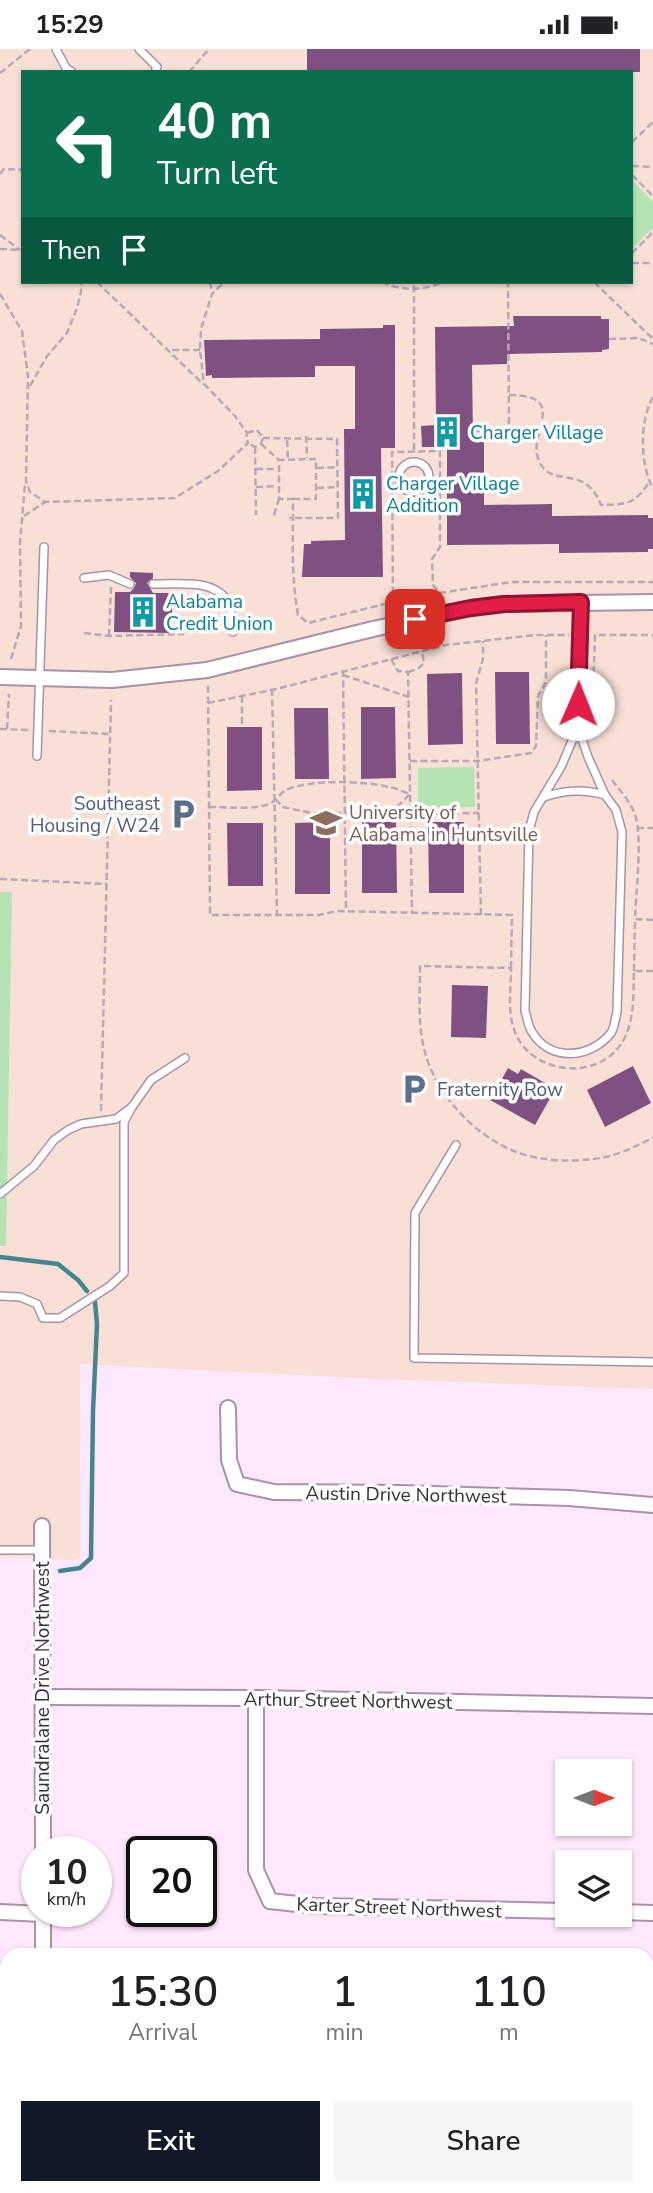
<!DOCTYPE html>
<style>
body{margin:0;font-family:"Nunito Sans",sans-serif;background:#f6f6f6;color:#202124;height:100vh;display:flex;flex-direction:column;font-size:26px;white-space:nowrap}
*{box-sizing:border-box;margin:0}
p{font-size:23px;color:#757577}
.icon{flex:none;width:38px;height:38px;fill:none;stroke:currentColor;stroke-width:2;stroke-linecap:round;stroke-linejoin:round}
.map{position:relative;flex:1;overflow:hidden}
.panel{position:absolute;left:0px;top:1899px;width:654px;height:247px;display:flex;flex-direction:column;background:#fff;border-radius:21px 21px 0 0;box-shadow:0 2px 5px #0004}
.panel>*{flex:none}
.guide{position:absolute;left:21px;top:21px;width:612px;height:214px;border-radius:0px;box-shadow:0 2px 5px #0004;background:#0b6e4f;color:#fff;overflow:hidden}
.needle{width:46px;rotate:90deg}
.tools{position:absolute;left:555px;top:1710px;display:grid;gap:14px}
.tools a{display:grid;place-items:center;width:77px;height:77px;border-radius:0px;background:#fff;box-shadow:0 2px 5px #0004;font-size:35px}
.speed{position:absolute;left:21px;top:1787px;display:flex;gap:14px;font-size:35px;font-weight:700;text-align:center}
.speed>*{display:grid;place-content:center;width:91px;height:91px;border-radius:50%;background:#fff;box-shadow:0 2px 5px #0004;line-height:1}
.speed small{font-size:18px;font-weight:400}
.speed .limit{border:4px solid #111;border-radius:10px;background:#fff;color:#111}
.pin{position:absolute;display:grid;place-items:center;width:60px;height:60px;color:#fff;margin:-30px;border-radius:14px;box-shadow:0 4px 10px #0006}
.me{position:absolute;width:77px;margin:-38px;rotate:1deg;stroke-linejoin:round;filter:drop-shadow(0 0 5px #0008)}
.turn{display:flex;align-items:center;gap:24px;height:147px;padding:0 21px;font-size:32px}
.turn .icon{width:91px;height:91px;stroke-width:2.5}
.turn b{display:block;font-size:49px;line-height:60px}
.then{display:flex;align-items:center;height:66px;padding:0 21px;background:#0003;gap:14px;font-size:26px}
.eta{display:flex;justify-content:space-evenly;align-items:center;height:119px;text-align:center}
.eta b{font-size:42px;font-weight:600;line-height:49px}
.action{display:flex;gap:14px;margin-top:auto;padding:14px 21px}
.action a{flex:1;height:80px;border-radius:0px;background:#111827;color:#fff;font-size:28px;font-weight:600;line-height:80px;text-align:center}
.action a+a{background:#f6f6f6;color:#202124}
.status{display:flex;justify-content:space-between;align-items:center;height:49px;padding:0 35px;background:#fff;direction:ltr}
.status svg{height:19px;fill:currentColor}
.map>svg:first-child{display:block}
.education{fill:#f8e0d6;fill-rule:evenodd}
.green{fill:#b6e3b3}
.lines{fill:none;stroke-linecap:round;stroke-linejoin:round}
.stream{stroke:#44868f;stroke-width:4.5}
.building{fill:#7f5182}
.lane-casing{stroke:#a891a9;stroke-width:10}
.street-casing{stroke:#a891a9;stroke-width:18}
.path{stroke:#b9a8b9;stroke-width:2.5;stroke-dasharray:7 3.5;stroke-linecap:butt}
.lane{stroke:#fff;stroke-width:7}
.street{stroke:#fff;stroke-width:14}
.route-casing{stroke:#92132f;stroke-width:18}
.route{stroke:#e11d48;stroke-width:12}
.labels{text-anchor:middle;stroke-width:7;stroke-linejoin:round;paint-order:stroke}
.culture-label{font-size:19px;fill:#0d838f;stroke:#fdfdfd;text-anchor:start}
.service-label{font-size:19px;fill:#4e5e75;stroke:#fdfdfd;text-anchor:end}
.education-label{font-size:19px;fill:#785e54;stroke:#fdfdfd;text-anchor:start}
.street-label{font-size:19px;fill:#392f39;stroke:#fdfdfd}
</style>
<div class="status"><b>15:29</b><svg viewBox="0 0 49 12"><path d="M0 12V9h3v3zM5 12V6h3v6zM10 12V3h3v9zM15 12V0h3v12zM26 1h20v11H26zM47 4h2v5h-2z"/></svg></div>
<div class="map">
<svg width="653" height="2144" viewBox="0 0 653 2144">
<rect width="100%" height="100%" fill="#fde8fd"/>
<path class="education" d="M 0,0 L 653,0 L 653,1340 L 377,1330 L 80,1315 L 80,1510 L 72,1511 L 0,1508 ZM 23,23 L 632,23 L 632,233 L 23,233 Z"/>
<g class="green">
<polygon points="632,131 653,153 653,179 632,200"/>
<polygon points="474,718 475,758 418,760 418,719"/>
<polygon points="0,843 12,843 6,1197 0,1197"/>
</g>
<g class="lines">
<g class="stream">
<polyline points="0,1208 58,1215 78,1231 87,1242"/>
<polyline points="60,1522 80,1519 91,1509 93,1362 97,1275 95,1253"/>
</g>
</g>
<g class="building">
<rect x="307" y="0" width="333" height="23"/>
<polygon points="513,267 601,267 601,270 609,270 609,300 602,301 602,303 507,305 507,315 472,316 473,389 484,390 484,456 552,455 552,467 648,466 648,469 653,469 653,500 648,500 648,503 559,504 559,495 447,496 447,398 422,398 421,377 436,376 435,278 514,277"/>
<polygon points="383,276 395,276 395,399 381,399 383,528 302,528 304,495 311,495 311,492 345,491 344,380 355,380 355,317 315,317 315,328 212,329 212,326 206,327 204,291 320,290 320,280 383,279"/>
<polygon points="130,523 153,524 153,529 147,534 153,544 172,544 172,584 114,583 115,543 130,543 134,539 136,534 130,528"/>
<polygon points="495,623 529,623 530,695 496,695"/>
<polygon points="462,624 463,695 428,696 427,625"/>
<polygon points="361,658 395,658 396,729 361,730"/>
<polygon points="294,659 328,659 329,730 295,730"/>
<polygon points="227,678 262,678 262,741 227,742"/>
<polygon points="330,773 330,845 295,845 295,774"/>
<polygon points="362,773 396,773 397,844 362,844"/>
<polygon points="428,773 464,773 464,844 429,844"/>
<polygon points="227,774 263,774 263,837 228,837"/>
<polygon points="452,936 488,937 486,989 451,988"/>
<polygon points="633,1017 651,1054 605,1078 587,1041"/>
<polygon points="508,1019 518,1025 521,1020 545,1034 542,1040 552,1046 535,1076 490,1051"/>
</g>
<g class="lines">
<defs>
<g id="lane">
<polyline points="56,0 66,19 72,23"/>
<polyline points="139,0 157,18 155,23"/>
<circle cx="414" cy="428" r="15"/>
<polyline points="84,529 109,526 130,535"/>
<path d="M 153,535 C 177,536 216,528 229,555 C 232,563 232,574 233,583"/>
<path d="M 578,678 L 561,718 L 534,763 L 529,782 L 525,962 C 527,968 528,977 532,983 C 550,1013 590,1010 611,984 C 615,978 615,970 617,963 L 622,783 L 616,761 L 605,746 L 588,708 L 578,678 L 581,553"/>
<polyline points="37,707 44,498"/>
<path d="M 544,748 C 565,741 583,740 605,746"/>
<polyline points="456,1096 415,1164 414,1309 653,1313"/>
<polyline points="0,1145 34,1117 54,1091 68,1081 81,1075 116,1070 132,1058 151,1031 185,1009"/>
<polyline points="0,1247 20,1248 37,1255 43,1269 60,1269 110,1237 124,1224 124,1073 132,1058"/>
<polyline points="0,1501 41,1501"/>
</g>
<g id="street">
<polyline points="0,628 112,631 207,621 373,580 471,559 504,555 653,553"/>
<polyline points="228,1359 229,1411 237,1435 274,1443 399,1444 569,1449 653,1456"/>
<polyline points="42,1477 43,1802"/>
<polyline points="44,1648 256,1649 653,1657"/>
<polyline points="256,1649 256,1821 270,1852 315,1857 567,1862"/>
<polyline points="0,1863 43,1865"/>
<polyline points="620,1863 653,1864"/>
<polyline points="43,1906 43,1862"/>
<polyline points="648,2078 653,2078"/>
<polyline points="626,2138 626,2144"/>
<polyline points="41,2144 42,2138"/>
</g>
</defs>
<use href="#lane" class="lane-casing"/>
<use href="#street" class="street-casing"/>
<g class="path">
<polyline points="189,23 209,0"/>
<polyline points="0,24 30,0"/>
<polyline points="632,93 653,73"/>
<polyline points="632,117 653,118"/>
<polyline points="0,125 4,120 23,121"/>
<polyline points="632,126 653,147"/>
<polyline points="0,186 20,201"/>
<polyline points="0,200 23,201"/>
<polyline points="632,204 653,183"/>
<polyline points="632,214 653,214"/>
<polyline points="97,233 203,335"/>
<polyline points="210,233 212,243"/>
<path d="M 382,233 C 400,242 424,242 443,233"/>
<polyline points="594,233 653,290"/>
<polyline points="0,245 22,282 28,327 26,432 30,443 45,453 175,449 218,422 248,394 246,389 247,384 235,367 204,335 200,301 201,280 212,245 224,233"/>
<polyline points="609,290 638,289 653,295"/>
<polyline points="172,301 200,301"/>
<polyline points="30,337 47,307 67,284 77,259 81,243 81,233"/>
<path d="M 509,346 C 571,346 526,384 539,412 C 552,441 584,413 601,456 C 628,455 634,456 650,432"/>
<path d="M 653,348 C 639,373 640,415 653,440"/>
<polyline points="473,382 509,381 508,233"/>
<polyline points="247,384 257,381 263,389 261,395 255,398 248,394"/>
<polyline points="306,387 307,409"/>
<polyline points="263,389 337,390 338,469 289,469"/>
<polyline points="287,391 288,411"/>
<polyline points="261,395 279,411"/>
<polyline points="255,398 256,466"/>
<polyline points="414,401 414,233"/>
<polyline points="317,419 338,418"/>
<polyline points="256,420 277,420"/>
<polyline points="256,438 277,437"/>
<polyline points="317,439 338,438"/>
<path d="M 293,450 L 316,450 L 316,410 L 279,411 L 279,450 L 293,450 C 293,489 291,527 298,566 L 308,574 L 393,553 L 392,403 L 440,402 L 440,498 L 432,510 L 433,536 L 440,544 L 511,533 L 653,533"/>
<polyline points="274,466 279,450"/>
<polyline points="24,467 45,453"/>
<polyline points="84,584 109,587 184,585"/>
<polyline points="109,587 111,538"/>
<polyline points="11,610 21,577 20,494 25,435"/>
<polyline points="391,610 398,622 408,623 412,864"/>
<polyline points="343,621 346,862"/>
<polyline points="408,623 418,620 424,614 422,602"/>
<polyline points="343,626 409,648"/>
<polyline points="208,637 210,866 319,866 337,862 512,866 511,919"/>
<polyline points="272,640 277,866"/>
<polyline points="242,647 242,678"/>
<polyline points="208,654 276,640 446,596 536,586 569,586"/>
<polyline points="0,680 28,681"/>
<polyline points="7,680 9,645"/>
<polyline points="49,682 109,685"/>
<polyline points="594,687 592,672 595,586 653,586"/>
<polyline points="410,712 478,712 531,704 536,697 538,647 546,633 546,586"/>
<path d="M 612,731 C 621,743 632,754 636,769 C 642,795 636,842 635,870 L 653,871"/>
<path d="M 209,758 C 226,758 254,761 269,755 C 276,752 280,744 286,741 C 308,730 366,732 389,738 C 396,739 403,743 410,745 L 397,758 L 365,764 L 311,764 L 283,758 L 275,750"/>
<polyline points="410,765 479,764"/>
<polyline points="637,779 653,779"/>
<polyline points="0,830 107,835"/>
<polyline points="481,866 476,634 483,610 483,592"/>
<polyline points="634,922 635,870"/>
<path d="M 653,922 L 634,922 C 633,946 635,969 624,990 C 602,1033 532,1027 515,983 C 507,963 511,940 511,919 L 420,917 C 420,947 417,978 426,1007 C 439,1049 477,1089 519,1104 C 542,1112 570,1113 593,1110 C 615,1108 634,1098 653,1089"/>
<polyline points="101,1062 111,651"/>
</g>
<use href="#lane" class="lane"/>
<use href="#street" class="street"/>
</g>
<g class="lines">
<defs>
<polyline id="route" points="415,570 471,559 504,555 581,553 578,655"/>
</defs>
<use href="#route" class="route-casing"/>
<use href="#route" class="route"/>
</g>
<defs>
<symbol id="building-bare" viewBox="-9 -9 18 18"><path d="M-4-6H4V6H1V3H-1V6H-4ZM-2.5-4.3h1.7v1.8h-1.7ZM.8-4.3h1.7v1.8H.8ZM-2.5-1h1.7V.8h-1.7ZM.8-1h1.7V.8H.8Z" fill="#0f9aa8" stroke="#fdfdfd" stroke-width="2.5" paint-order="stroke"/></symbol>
<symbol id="parking-bare" viewBox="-9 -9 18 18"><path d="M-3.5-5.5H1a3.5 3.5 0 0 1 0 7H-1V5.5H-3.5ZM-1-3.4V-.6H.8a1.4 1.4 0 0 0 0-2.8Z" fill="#5c6f8a" stroke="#fdfdfd" stroke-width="2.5" paint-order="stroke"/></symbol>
<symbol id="university-bare" viewBox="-9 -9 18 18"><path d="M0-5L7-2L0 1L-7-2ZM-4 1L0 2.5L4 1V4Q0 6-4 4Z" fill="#8d6e63" stroke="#fdfdfd" stroke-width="2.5" paint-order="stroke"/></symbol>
</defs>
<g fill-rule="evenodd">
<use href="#building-bare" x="425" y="361" width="44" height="44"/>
<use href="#building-bare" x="341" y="423" width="44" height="44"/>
<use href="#building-bare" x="121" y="541" width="44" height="44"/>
<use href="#parking-bare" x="161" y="743" width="44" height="44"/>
<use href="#university-bare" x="304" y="752" width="44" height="44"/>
<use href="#parking-bare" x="392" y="1018" width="44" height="44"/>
</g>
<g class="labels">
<g class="culture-label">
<text x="470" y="390">Charger Village</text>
<text x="386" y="441">Charger Village<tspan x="386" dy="22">Addition</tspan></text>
<text x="166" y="559">Alabama<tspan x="166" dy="22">Credit Union</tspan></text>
</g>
<g class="service-label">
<text x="160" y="761">Southeast<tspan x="160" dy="22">Housing / W24</tspan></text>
<text x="437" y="1047" text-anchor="start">Fraternity Row</text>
</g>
<g class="education-label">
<text x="349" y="770">University of<tspan x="349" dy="22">Alabama in Huntsville</tspan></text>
</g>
<g class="street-label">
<text transform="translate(406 1445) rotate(1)" y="7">Austin Drive Northwest</text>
<text transform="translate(42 1639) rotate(-90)" y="7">Saundralane Drive Northwest</text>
<text transform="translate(348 1651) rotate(1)" y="7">Arthur Street Northwest</text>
<text transform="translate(399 1858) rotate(2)" y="7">Karter Street Northwest</text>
</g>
</g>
</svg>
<div class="tools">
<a><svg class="needle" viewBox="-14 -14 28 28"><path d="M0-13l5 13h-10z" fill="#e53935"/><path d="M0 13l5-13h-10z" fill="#757577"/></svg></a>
<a><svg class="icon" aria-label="layers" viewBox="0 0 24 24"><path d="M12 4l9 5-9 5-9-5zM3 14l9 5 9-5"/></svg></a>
</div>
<div class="speed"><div>10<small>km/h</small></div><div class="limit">20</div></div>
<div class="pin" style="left:415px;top:570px;background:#d93025"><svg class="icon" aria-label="arrive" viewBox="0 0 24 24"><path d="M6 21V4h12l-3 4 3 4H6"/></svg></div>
<svg class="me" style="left:578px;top:655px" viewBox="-20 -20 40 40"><circle r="19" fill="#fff"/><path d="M0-13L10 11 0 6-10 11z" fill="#e11d48"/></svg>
<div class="guide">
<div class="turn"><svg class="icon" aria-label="left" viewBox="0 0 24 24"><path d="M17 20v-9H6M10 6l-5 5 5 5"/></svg><div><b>40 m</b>Turn left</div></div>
<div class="then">Then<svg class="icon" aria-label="arrive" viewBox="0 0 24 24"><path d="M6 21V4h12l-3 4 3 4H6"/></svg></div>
</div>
<section class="panel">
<div class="eta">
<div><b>15:30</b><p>Arrival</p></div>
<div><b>1</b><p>min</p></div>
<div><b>110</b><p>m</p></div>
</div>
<div class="action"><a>Exit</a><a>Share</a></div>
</section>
</div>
